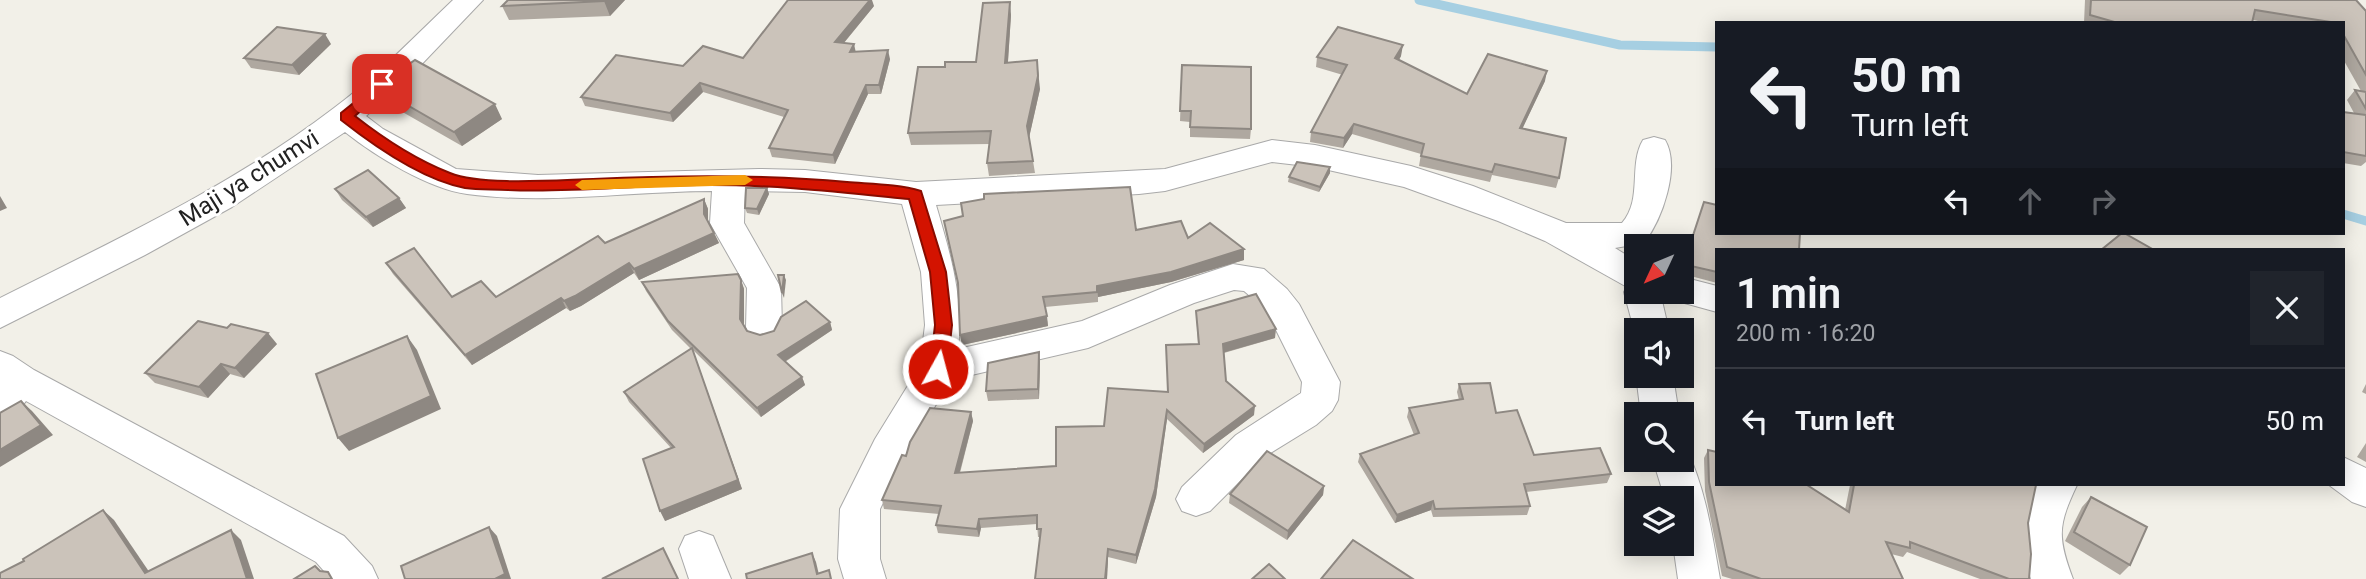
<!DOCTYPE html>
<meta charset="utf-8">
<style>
body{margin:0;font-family:Roboto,sans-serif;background:#20242c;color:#f1f3f6;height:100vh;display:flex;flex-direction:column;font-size:26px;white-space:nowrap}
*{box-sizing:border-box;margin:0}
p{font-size:23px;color:#9ea1a6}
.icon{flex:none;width:38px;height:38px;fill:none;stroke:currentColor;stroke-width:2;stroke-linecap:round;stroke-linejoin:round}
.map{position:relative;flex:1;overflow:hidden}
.side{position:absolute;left:1715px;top:248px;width:630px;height:238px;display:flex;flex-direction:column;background:#171b24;border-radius:0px;box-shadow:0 4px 18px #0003}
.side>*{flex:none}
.guide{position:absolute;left:1715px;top:21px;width:630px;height:214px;border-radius:0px;box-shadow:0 4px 18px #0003;background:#171b24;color:#f1f3f6;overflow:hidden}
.needle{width:46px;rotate:226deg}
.fabs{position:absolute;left:1624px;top:234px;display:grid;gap:14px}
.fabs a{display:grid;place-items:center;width:70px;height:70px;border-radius:0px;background:#171b24;box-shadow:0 4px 18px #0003;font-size:35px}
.pin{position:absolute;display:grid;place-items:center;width:60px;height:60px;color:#fff;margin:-30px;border-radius:14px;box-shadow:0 4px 10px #0006}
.me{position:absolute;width:77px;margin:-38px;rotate:7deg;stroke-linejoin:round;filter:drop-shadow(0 0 5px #0008)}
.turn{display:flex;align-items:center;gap:24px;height:147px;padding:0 21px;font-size:32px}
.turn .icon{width:91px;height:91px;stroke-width:2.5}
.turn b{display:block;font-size:49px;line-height:60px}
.lanes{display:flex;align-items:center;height:66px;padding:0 21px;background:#0003;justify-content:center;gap:35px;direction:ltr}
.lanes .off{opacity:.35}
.round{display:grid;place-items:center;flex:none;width:74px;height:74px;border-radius:0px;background:#20242c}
.overview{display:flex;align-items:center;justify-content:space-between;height:119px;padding:0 21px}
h1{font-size:42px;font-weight:600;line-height:52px}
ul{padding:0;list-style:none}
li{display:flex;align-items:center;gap:21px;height:105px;padding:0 21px;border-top:2px solid #363941}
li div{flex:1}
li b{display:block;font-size:26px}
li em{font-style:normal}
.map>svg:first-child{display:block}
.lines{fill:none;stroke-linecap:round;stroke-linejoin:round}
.stream{stroke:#a6cfe2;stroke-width:9}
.street-casing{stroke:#a9a9a9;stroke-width:2}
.street{fill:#fff;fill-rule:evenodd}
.wall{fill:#afa8a0}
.shaded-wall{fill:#8e8882}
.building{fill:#cbc3ba;stroke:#8e8882;stroke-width:2}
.route{fill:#d31300;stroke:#890c00;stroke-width:2}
.slow{fill:#f59e0b}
.labels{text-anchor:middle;stroke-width:6;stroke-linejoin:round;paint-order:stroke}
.street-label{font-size:24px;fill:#222;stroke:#fff}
</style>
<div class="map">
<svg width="2366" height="579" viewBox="0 0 2366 579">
<rect width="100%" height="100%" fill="#f2f0e8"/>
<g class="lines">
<g class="stream">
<polyline points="1419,0 1620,45 1717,47"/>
<polyline points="2343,214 2366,221"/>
</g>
<defs>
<g id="street">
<path d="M 453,0 L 483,0 L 419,67 L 366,116 L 383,129 L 456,169 L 538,175 L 759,169 L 805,170 L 916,182 L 1165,169 L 1272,140 L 1315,145 L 1411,166 L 1473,186 L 1566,223 L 1622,223 C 1643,199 1628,165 1643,140 L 1654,137 L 1665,140 C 1681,167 1662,220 1644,243 L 1615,248 L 1636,261 L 1636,292 L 1660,292 L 1669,331 L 1636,331 L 1636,337 L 1624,292 L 1627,287 L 1545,241 L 1498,221 L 1404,187 L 1315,167 L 1272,162 L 1165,191 L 1139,194 L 936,205 C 950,253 964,298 958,349 L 1082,321 L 1170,285 L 1233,264 L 1264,269 L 1287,289 L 1299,304 L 1340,382 L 1338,400 L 1332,411 L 1316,425 L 1264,457 L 1210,511 L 1196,516 L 1182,511 L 1176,499 L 1182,487 L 1236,435 L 1301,393 L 1302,382 L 1272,322 L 1263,307 L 1244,291 L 1234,290 L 1194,303 L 1088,348 L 950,380 L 904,460 L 880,509 L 880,559 L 886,579 L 844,579 L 838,559 L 840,509 L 875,439 L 920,366 L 925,325 L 921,272 L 902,204 L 805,192 L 745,191 L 744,223 L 781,288 L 782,327 L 777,337 L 764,341 L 751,337 L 746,327 L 747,288 L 710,223 L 712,191 C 632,191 548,205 467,194 C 429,189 375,156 345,132 L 232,207 L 145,255 L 0,328 L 0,298 C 115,240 232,186 334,108 C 377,76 414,37 453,0 Z"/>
<polygon points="1682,277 1717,286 1717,312 1670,299 1666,292 1682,292"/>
<polygon points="0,351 13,356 34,370 344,536 372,566 378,579 331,579 316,562 26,401 13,417 0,421"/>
<polygon points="1636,375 1673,376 1679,415 1641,415"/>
<path d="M 1682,447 L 1686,448 C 1706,490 1712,534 1720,579 L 1678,579 L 1673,544 L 1682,544 L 1682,499 L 1665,499 L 1653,460 L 1682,460 Z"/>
<polygon points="2343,457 2366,468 2366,507 2352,502 2329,485 2343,485"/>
<path d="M 2035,485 L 2077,485 C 2058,525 2057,537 2073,579 L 2031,579 C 2019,544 2019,518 2035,485 Z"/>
<polygon points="699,531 713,536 731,579 689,579 679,549 685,536"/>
</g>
</defs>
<use href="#street" class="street-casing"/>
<use href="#street" class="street"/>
</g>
<g class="wall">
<polygon points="508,0 625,0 610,16 509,20 502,6"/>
<polygon points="2085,0 2356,0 2366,11 2366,162 2361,166 2343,163 2343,112 2354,113 2347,100 2355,90 2361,91 2343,59 2343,23 2268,23 2253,20 2252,23 2084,23"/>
<polygon points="874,6 844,43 856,52 890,59 881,94 868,94 835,164 772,157 769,148 784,117 703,92 673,122 585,106 581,97 683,66 743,58"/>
<polygon points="1011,15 1008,62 1040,89 1029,137 1035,173 989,176 987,163 990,144 911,145 908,133 976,62"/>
<polygon points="331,44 299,75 251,68 244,58"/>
<polygon points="1401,56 1399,60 1467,94 1545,81 1522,129 1559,178 1556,188 1492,175 1490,182 1424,167 1419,166 1421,154 1352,134 1343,148 1310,142 1311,132 1343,75 1316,67 1317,57"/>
<polygon points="1182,65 1251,129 1250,139 1190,137 1190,122 1180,121"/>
<polygon points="376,87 502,119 462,146 385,102"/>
<polygon points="1330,167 1330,173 1319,192 1288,182 1289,177"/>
<polygon points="767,188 769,194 759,215 747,213 745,208"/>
<polygon points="335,189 399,198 406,208 373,227 342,200"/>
<polygon points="704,199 708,209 708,221 719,243 639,280 634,273 581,306 570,311 566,308 472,365 393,274 386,263 452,297 496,297 605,243"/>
<polygon points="1704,202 1717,250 1717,283 1683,274 1682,275 1682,268"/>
<polygon points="1136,230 1188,238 1244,260 1171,282 1098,297 1098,302 1045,307 1048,326 962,345 960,335 958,284"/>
<polygon points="741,280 744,289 744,325 747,331 760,335 830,322 832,330 785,362 802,377 805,385 761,417 692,349 742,489 665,521 671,448 629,402 624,392 691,349 672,330 646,291 642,282"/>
<polygon points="1196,311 1275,338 1224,353 1226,381 1254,415 1203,453 1167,419 1156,497 1136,564 1108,557 1107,579 1035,579 1040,537 1038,537 1037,524 981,528 979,537 938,533 936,525 939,514 884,509 882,500 906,456 971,412 973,421 960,473 1056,466 1104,426 1168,392 1198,344"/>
<polygon points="277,344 244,378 230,374 208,398 155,383 145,373"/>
<polygon points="1039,352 1040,362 1039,399 988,401 986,391"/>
<polygon points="1459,384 1496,413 1534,455 1611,474 1607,483 1526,492 1530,506 1527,515 1433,517 1431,510 1395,523 1358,462 1360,454 1414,435 1407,417 1409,408 1459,400 1457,392"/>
<polygon points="2366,384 2366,394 2362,392"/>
<polygon points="2366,443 2366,462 2357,457"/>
<polygon points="1708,450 1845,510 1850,485 2036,485 2028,523 2029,579 1980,579 1907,552 1903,557 1891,554 1903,579 1732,579 1722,576 1705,491 1704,458"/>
<polygon points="1324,486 1323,495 1287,540 1229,503 1230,494"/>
<polygon points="2091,497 2130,565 2120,575 2065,541 2082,507"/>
</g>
<g class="shaded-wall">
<polygon points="605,0 625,0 610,16 604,1"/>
<polygon points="870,0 872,0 874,6 837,51 835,42"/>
<polygon points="1010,2 1011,15 1007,75 1005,63"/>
<polygon points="325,34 331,44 299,75 292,65"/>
<polygon points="854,44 856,53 850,52"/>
<polygon points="1403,45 1401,56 1394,68 1395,58"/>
<polygon points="888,50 890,59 881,94 879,85"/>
<polygon points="1037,60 1040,89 1029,138 1027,126"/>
<polygon points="1547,71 1545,81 1518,138 1520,128"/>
<polygon points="700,83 703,92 673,122 670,113"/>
<polygon points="866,85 868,94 835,164 833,155"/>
<polygon points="495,104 502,119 462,146 454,132"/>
<polygon points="1354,124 1352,134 1343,148 1344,138"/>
<polygon points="1330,167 1330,173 1319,192 1320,187"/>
<polygon points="767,188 769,194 759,215 757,209"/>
<polygon points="0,196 7,208 0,211"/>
<polygon points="399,198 406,208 373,227 366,217"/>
<polygon points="704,199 708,209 708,224 704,214"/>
<polygon points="714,233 719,243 639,280 634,269"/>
<polygon points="1244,249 1244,260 1171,282 1098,297 1097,286"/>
<polygon points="629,263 634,273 581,306 570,311 564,301"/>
<polygon points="784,275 786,280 784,298 782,293"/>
<polygon points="741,280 744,289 744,328 740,319"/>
<polygon points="561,298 566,308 472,365 465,355"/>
<polygon points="1047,316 1048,326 962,345 960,335"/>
<polygon points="830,322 832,330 781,364 778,355"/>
<polygon points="1276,329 1275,338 1222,353 1223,344"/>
<polygon points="268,333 277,344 244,378 235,368"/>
<polygon points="407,336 417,350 441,409 349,451 338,438"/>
<polygon points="692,348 696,359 742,489 665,521 660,511 738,480"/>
<polygon points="1039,352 1040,362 1039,399 1038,389"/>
<polygon points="221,364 230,374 208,398 199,387"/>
<polygon points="802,377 805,385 761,417 757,408"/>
<polygon points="21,401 32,411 53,435 0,467 0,450"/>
<polygon points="1255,406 1254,415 1203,453 1204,444"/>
<polygon points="1167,410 1167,419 1156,497 1136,564 1136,555"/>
<polygon points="971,412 973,421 957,482 955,473"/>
<polygon points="1324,486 1323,495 1287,540 1288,531"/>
<polygon points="1433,501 1431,510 1395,523 1397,515"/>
<polygon points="103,510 114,520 154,579 145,573"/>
<polygon points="979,519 981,528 979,537 977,529"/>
<polygon points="489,527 497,536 511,579 495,579"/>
<polygon points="231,530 241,540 254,579 247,579"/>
<polygon points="1108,549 1108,557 1107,579 1105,579"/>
<polygon points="812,553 816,562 820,579 817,574"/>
</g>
<g class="building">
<polygon points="508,0 605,0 604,1 502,6"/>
<polygon points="788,0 870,0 835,42 854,44 850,52 888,50 879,85 866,85 833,155 769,148 788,110 700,83 670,113 581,97 616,55 683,66 703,46 743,58"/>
<polygon points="2091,0 2356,0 2366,11 2366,75 2343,34 2343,23 2337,23 2255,10 2252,23 2118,23 2090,15"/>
<polygon points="1010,2 1005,63 1037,60 1038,76 1027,126 1033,161 987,163 991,131 908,133 918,67 945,67 945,62 976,62 983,3"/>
<polygon points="277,27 325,34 292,65 244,58"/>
<polygon points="1338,27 1403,45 1395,58 1467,94 1488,54 1547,71 1520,128 1566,138 1559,178 1495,164 1492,172 1426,157 1421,156 1424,144 1354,124 1344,138 1311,132 1347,65 1317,57"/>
<polygon points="415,60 495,104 454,132 376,87"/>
<polygon points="1182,65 1251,67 1251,129 1190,127 1191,111 1180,111"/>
<polygon points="2355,90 2366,92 2366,109"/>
<polygon points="2343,112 2366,115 2366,156 2343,152"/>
<polygon points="1297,162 1330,167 1320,187 1289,177"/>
<polygon points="368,170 399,198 366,217 335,189"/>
<polygon points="1130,187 1136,230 1181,221 1188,238 1210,223 1244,249 1171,272 1097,286 1097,292 1043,297 1047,316 960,335 958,283 944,221 963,216 961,203 984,199 984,194"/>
<polygon points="746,188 767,188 757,209 745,208"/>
<polygon points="704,199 704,214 714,233 634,269 629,263 575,296 564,301 561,298 465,355 386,263 414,248 452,297 481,281 496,297 598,236 605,243"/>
<polygon points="1704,202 1717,205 1717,233 1800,233 1799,250 1717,250 1717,272 1687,265 1682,269"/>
<polygon points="2122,233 2124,233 2154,250 2101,250"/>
<polygon points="738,274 741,280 740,319 747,331 760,335 774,331 781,317 806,301 830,322 778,355 802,377 757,408 668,321 642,282"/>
<polygon points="778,275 784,275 782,293"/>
<polygon points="1256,294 1276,329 1223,344 1226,381 1255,406 1204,444 1167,410 1155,489 1136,555 1108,549 1105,579 1035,579 1041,529 1037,529 1037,515 979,519 977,529 936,525 941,506 882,500 902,455 906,456 910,442 930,408 971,412 955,473 1056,466 1056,427 1104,426 1108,388 1168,392 1166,345 1199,344 1196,311"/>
<polygon points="198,321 227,328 231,324 268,333 235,368 221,364 199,387 145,373"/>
<polygon points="407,336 431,396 338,438 316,374"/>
<polygon points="692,348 738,480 660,511 643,459 674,447 624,392"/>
<polygon points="1039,352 1038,389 986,391 988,363"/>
<polygon points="1490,383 1496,413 1517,410 1534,455 1600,448 1611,474 1524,484 1530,506 1435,509 1433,501 1397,515 1360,454 1419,433 1409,408 1463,399 1459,384"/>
<polygon points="21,401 41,425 0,450 0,413"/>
<polygon points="1708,450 1717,452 1717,485 1807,485 1849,512 1854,485 2036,485 2028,523 2031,554 2029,579 2009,579 1910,542 1910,548 1886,542 1903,579 1761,579 1727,567 1709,482"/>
<polygon points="1267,451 1324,486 1288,531 1230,494"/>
<polygon points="2091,497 2147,527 2130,565 2074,532"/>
<polygon points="103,510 145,573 231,530 247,579 0,579 0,573 24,561 23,559"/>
<polygon points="489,527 505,574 495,579 405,579 401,566"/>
<polygon points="1353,540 1413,579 1321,579"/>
<polygon points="663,548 678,579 602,579"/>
<polygon points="812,553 817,574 829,570 831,579 747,579 746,574"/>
<polygon points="1269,564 1285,579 1252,579"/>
<polygon points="315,566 320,571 328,572 332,579 294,579"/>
</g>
<path class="route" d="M 382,80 L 389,84 L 387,87 L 355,116 C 383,138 417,160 450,173 C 482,186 557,180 593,179 C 678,175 762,174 847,182 C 871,184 898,184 921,191 L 946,272 L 952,325 L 947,369 L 944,373 L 932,373 L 930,369 L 935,325 L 930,272 L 909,199 C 839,192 769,184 698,185 C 635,185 571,193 508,190 C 494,189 479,190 465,188 C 423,180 374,146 341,120 L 341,113 Z"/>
<polygon class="slow" points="745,175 753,180 745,185 582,190 575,185 582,180"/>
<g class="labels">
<g class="street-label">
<text transform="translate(249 178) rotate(-32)" y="8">Maji ya chumvi</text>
</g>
</g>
</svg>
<div class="fabs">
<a><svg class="needle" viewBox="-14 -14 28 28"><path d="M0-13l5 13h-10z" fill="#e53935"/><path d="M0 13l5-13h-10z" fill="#9ea1a6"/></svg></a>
<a><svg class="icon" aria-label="sound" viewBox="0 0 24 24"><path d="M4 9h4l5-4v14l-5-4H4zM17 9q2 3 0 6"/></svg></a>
<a><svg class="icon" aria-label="search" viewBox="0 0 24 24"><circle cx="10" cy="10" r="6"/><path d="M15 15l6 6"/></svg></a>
<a><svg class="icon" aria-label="layers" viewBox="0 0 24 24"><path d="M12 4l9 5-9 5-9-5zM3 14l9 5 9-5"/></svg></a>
</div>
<div class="pin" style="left:382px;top:84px;background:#d93025"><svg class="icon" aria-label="arrive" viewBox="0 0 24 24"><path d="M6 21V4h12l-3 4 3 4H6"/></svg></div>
<svg class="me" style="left:938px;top:369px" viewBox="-20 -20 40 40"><circle r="17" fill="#d31300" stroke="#fff" stroke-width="3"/><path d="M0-11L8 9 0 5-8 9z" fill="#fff"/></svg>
<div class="guide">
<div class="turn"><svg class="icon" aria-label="left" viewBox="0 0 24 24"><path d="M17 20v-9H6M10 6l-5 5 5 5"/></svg><div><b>50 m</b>Turn left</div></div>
<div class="lanes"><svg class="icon" aria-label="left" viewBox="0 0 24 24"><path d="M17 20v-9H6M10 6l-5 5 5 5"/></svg><svg class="icon off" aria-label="ahead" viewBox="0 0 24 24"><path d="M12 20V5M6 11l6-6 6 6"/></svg><svg class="icon off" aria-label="right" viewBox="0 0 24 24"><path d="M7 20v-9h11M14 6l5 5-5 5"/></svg></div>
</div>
<section class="side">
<div class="overview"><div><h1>1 min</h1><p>200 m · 16:20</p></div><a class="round"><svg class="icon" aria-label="close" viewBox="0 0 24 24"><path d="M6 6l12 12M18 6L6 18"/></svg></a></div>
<ul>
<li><svg class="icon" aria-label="left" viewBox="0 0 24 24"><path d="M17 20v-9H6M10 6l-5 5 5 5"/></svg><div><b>Turn left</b></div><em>50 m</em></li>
</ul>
</section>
</div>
